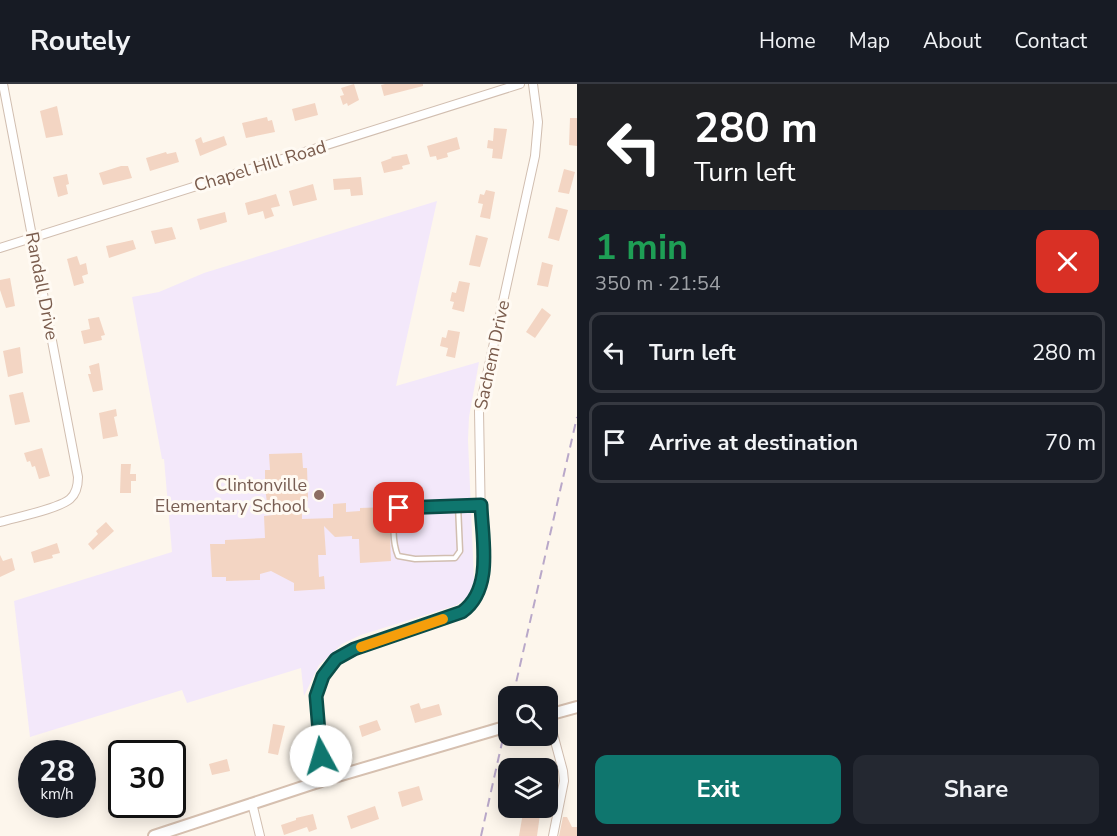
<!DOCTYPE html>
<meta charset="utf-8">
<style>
body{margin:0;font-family:"Nunito Sans",sans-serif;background:#242831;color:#f1f3f6;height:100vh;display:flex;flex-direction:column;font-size:22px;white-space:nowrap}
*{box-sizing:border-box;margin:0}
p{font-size:20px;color:#9ea1a6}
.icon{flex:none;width:33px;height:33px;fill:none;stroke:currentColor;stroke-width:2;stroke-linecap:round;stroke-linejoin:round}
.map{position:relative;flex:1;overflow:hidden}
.sheet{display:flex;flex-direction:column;background:#171b24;width:540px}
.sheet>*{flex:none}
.guide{background:#202124;color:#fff;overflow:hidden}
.buttons{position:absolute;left:498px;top:602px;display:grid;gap:12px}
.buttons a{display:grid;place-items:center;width:60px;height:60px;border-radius:12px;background:#171b24;box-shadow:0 3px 15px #0003;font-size:30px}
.speed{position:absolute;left:18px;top:656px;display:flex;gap:12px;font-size:30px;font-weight:700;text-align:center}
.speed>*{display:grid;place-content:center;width:78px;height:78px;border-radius:50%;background:#171b24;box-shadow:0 3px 15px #0003;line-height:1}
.speed small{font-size:15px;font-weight:400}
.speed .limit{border:3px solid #111;border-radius:9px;background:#fff;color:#111}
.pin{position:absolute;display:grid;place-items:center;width:51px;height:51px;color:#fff;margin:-26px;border-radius:12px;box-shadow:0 3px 9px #0006}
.me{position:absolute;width:66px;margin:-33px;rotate:354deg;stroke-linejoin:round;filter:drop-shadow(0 0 4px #0008)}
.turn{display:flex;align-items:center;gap:21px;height:126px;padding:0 18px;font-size:27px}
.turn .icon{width:78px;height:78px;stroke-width:2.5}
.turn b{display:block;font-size:42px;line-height:51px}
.round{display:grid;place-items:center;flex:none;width:63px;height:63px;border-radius:12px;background:#242831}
.summary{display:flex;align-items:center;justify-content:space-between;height:102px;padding:0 18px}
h1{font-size:36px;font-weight:700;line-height:45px;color:#1e9e55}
.cta{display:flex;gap:12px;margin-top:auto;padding:12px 18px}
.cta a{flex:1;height:69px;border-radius:12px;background:#0f766e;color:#fff;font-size:24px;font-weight:700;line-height:69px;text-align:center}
.cta a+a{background:#242831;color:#f1f3f6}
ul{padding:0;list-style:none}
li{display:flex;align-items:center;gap:18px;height:81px;margin:0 12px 9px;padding:0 6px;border:3px solid #363941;border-radius:12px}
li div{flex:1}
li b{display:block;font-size:22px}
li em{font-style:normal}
header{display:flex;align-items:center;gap:36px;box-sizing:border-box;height:84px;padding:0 30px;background:#171b24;border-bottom:2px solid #363941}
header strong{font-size:28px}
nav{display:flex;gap:33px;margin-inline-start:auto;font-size:21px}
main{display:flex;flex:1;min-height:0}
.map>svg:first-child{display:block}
.education{fill:#f3e8fa}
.building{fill:#f3d5c3}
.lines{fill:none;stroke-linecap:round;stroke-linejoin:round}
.lane-casing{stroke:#d1beb0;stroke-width:7}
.street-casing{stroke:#d1beb0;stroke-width:10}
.secondary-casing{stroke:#d6c0b0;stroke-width:14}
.lane{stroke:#fff;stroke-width:4}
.street{stroke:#fff;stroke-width:8}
.secondary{stroke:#fff;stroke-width:10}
.rail{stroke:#b9a8c9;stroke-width:2;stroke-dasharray:9 6;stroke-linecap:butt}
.route-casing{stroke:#0a4d48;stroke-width:15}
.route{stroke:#0f766e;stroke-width:10}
.slow{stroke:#f59e0b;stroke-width:10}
.education-dot{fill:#8d6e63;stroke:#fffaf3;stroke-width:2}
.labels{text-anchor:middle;stroke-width:6;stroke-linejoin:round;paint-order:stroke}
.street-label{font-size:18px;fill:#7a5c4d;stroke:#fffaf3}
.education-label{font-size:18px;fill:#785e54;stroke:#fffaf3;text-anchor:end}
</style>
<header>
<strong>Routely</strong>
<nav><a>Home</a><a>Map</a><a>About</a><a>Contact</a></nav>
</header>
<main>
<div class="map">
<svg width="577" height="752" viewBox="0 0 577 752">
<rect width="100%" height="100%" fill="#fdf6ec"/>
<polygon class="education" points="437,117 396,302 479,278 469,333 468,356 474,496 472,504 467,513 457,521 361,551 342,560 319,581 304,612 301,584 187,619 182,606 30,653 14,517 172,468 164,375 162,375 132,213 159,208 204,189"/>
<g class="building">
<polygon points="354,0 359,16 348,22 347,19 343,21 340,12 344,11 341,4"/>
<polygon points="385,0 423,0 423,2 384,12 381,1"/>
<polygon points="315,19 318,31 295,37 292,25"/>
<polygon points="57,22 63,51 46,54 40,27"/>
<polygon points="267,33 268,37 272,36 275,48 246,54 242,39"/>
<polygon points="570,34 577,34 577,62 569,61"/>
<polygon points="494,44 507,45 502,75 492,74 493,65 487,64 488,56 493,57"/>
<polygon points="224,52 227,61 200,72 195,56 201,53 203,59"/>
<polygon points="457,53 460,65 447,69 448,73 437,76 436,72 430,73 427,62"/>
<polygon points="166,68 167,70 176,68 179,78 150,87 146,74"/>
<polygon points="407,70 410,80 402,82 403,85 384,89 381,78 392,74 391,73"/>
<polygon points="121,82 128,82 132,94 103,101 99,89"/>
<polygon points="564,85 575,88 569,110 558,108"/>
<polygon points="67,90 69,100 66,101 68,110 58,113 53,93"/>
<polygon points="361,93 363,111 351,112 350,105 334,106 333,95"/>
<polygon points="313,100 317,116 293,122 289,107"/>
<polygon points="486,106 495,108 490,135 480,133 483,120 478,119 480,110 484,111"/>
<polygon points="276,110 280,122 271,124 274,132 265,135 263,127 248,131 245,119"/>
<polygon points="556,123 568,126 559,157 548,154"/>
<polygon points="225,128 227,138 200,146 197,135"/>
<polygon points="172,143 176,155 155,160 151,147"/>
<polygon points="476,151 488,154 480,183 469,181"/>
<polygon points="133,156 136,165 109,174 106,162"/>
<polygon points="77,172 80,181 86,179 88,190 82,192 84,199 74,202 67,175"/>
<polygon points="542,178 553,181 548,203 537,201"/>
<polygon points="10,194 15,222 6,224 0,206 0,196"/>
<polygon points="459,197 470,199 464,228 452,225 454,218 450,217 452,208 456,209"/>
<polygon points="542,224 551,231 535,254 526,248"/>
<polygon points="99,233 105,251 101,252 102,256 84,260 81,247 90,245 88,235"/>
<polygon points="448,246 460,248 455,274 446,272 448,264 440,262 442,253 446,254"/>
<polygon points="20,263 23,289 8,293 3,267"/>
<polygon points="99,279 103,306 93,308 88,290 91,290 89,282"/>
<polygon points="23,308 30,338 15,341 9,311"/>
<polygon points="116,325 117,332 114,333 118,352 103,355 99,329"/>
<polygon points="42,364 50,392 39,395 35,382 32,383 30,377 27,378 24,369"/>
<polygon points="302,369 303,384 307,384 308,413 308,417 302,417 302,435 333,434 333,420 346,419 346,428 360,427 360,424 389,423 391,477 360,479 359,455 352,455 352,452 335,453 324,442 326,471 318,471 319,493 324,492 325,505 294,507 294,499 271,487 260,490 260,496 256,496 226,497 226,493 212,493 210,460 225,460 225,456 265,454 264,432 273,431 273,418 267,419 265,403 265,386 270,386 269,370"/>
<polygon points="121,380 131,380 130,390 136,390 136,397 131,397 131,409 120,409"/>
<polygon points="106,438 114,447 93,466 88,460 98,450 96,447"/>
<polygon points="57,459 60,469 52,471 53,474 34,479 31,468"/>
<polygon points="0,471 3,477 12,474 15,486 0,493"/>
<polygon points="419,619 421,625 439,620 442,631 415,639 410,622"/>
<polygon points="377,636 381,646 362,653 359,642"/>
<polygon points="273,640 285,642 278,671 268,669"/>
<polygon points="227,675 230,687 212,691 209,680"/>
<polygon points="419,702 423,716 402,723 398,708"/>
<polygon points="375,722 379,735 351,745 347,732"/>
<polygon points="524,723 541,723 537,752 519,752"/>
<polygon points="313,730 317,745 309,748 307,743 284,751 281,741 296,736 296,734"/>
<polygon points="563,733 567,733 572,743 577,743 577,752 559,752"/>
</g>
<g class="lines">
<defs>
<path id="lane" d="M 458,421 L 460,467 L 455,474 L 415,475 L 398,472 C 393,460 391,435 398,424 C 425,420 453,421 480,421"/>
<g id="street">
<polyline points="0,164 520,0"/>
<path d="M 0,438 C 17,433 58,425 70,415 C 77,409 78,401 78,393 L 3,0"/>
<polyline points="548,631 563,687 564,697 553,752"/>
<path d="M 324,696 C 318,648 300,590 354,565 L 462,528 L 474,518 L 478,511 L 482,498 L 479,327 L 535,72 L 538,38 L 533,0"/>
<polyline points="252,719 260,752"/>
</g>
<g id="secondary">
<polyline points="548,631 577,623"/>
<polyline points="154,752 324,696 508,642"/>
</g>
</defs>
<use href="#lane" class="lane-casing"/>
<use href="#street" class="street-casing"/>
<use href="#secondary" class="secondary-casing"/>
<use href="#lane" class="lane"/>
<use href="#street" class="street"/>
<use href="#secondary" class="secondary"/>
<g class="rail">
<polyline points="513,612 577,333"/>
<polyline points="481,752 508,632"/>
</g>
</g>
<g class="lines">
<defs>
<path id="route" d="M 321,672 L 316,612 L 323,592 L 336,575 L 354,565 L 462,528 C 494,505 482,455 481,421 L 399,424"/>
</defs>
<use href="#route" class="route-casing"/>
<use href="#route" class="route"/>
<polyline class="slow" points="361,563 443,535"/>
</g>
<circle class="education-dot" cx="319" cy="411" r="6"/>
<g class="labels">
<g class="street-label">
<text transform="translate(260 82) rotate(-17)" y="6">Chapel Hill Road</text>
<text transform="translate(42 202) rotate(79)" y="6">Randall Drive</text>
<text transform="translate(492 271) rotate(-78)" y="6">Sachem Drive</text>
</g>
<g class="education-label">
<text x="307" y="407">Clintonville<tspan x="307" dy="21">Elementary School</tspan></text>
</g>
</g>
</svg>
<div class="buttons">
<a><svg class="icon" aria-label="search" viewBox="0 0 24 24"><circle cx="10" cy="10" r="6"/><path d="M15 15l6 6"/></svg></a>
<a><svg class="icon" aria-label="layers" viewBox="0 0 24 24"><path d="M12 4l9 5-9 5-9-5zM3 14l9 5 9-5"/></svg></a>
</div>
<div class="speed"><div>28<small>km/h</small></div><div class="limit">30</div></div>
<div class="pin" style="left:399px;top:424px;background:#d93025"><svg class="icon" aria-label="arrive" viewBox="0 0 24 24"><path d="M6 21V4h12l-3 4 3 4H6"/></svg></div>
<svg class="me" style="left:321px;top:672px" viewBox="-20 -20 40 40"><circle r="19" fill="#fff"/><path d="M0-13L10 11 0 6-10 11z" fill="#0f766e"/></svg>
</div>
<section class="sheet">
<div class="guide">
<div class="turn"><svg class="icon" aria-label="left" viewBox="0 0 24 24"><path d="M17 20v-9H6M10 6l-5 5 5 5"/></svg><div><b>280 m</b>Turn left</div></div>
</div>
<div class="summary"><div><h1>1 min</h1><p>350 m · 21:54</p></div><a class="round" style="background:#d93025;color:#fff"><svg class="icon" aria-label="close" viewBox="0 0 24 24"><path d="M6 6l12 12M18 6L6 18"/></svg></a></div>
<ul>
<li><svg class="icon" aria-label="left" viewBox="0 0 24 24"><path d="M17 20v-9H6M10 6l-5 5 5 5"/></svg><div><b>Turn left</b></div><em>280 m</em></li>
<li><svg class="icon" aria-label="arrive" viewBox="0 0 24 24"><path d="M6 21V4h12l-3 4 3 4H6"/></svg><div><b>Arrive at destination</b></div><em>70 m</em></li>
</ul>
<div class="cta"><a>Exit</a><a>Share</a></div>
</section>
</main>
